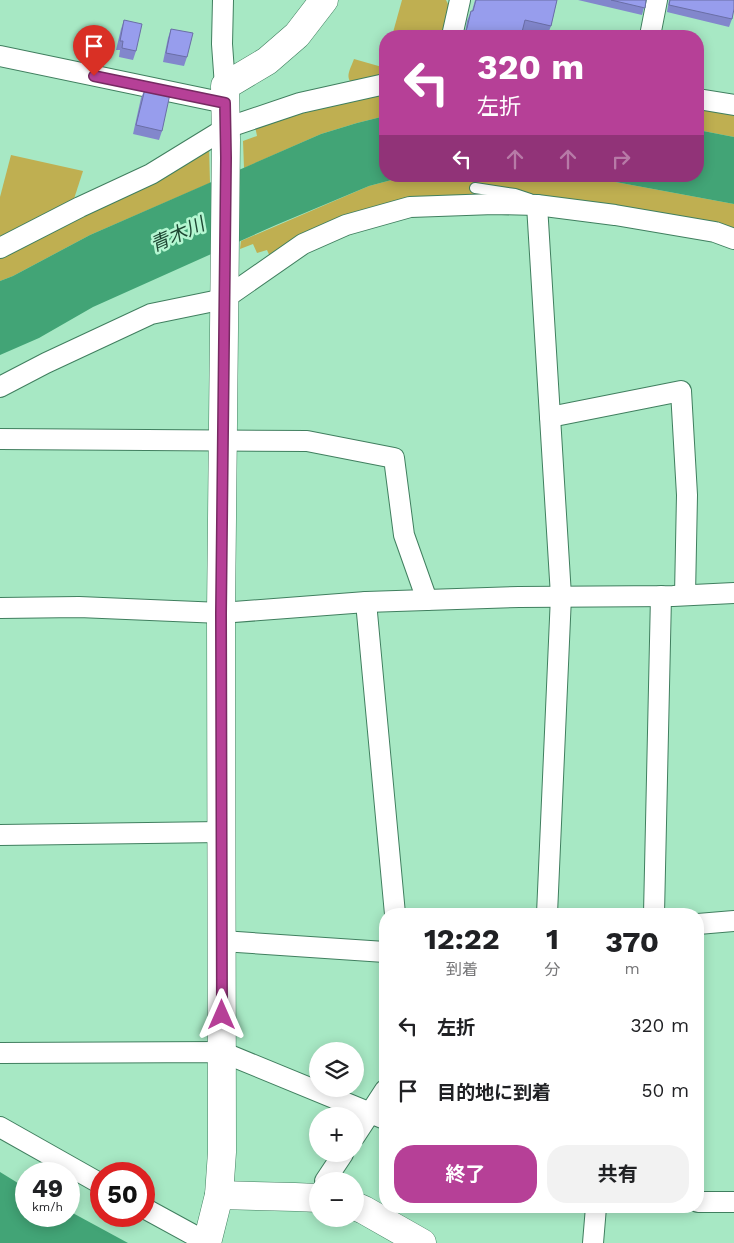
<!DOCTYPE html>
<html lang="ja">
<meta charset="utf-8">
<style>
body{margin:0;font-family:"Work Sans","Noto Sans JP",sans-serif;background:#f2f2f2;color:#202124;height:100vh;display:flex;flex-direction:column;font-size:19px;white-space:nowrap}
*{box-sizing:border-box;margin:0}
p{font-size:16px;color:#757577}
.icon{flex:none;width:28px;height:28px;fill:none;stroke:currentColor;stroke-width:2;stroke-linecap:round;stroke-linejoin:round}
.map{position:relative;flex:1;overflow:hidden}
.details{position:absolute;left:379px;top:908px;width:325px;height:305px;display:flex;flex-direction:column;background:#fff;border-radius:20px;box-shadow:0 2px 12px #0003}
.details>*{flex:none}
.guide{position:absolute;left:379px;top:30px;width:325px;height:152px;border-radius:20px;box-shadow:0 2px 12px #0003;background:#b64097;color:#fff;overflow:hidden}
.controls{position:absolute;left:309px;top:1042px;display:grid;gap:10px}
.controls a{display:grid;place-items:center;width:55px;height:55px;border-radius:50%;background:#fff;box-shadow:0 2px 12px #0003;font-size:25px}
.speed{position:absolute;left:15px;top:1162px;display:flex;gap:10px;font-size:25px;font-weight:700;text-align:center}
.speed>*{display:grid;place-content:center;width:65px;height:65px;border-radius:50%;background:#fff;box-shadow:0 2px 12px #0003;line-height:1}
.speed small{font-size:12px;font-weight:400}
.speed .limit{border:8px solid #d22;background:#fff;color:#111}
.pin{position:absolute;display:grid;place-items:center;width:42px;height:42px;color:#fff;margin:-51px -21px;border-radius:50% 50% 50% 0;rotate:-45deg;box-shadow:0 0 5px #0007}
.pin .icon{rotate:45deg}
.me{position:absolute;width:55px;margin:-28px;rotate:0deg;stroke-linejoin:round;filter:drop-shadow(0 0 4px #0008)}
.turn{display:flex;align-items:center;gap:18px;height:105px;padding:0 15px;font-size:22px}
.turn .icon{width:65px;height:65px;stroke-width:2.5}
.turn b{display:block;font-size:35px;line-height:42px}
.lanes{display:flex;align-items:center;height:48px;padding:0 15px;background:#0003;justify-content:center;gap:25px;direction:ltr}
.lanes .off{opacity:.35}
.eta{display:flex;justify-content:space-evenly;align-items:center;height:85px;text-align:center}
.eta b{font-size:30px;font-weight:700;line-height:35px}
.cta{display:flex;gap:10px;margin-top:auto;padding:10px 15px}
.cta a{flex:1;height:58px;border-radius:20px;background:#b64097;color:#fff;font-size:20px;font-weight:700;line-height:58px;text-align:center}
.cta a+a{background:#f2f2f2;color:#202124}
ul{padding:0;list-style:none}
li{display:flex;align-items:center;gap:15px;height:65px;padding:0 15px}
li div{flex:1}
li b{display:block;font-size:19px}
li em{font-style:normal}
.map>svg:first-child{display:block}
.green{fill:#bfaf51}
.water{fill:#42a476}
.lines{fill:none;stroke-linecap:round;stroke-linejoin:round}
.service-casing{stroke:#407f5f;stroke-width:12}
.minor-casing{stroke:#407f5f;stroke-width:22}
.secondary-casing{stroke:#407f5f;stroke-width:29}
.service{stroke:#fff;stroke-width:10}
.minor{stroke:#fff;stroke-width:20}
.secondary{stroke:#fff;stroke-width:28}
.wall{fill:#8287cc}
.building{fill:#979ded;stroke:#6a6ea6}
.route-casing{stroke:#762a62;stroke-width:12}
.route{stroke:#b64097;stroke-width:9}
.labels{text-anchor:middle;stroke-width:5;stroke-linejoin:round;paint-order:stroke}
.water-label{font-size:19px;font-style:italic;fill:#1e4733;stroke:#b4f6d1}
</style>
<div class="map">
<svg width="734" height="1243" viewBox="0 0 734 1243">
<rect width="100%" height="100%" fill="#a7e8c4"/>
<g class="green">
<polygon points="402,0 446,0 452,12 446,36 392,36"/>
<path d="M 385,58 L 385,78 L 354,85 C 344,78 350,70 354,59 L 382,67 Z"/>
<polygon points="385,90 385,116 357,123 321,134 244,168 243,141 257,136 255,126"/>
<polygon points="698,104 734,110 734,137 698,130"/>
<polygon points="209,145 210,183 90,235 13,276 0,281 0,254"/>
<polygon points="11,155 83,171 73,202 0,239 0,197"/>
<polygon points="416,176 580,176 594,178 734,204 734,236 546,199 514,190 513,195 410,202 271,259 267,250 257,253 253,244 240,249 241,241 369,186 399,178"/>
</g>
<g class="water">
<polygon points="385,116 385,176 416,176 399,178 369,186 276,225 93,307 39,338 0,355 0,281 13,276 90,235 321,134 357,123"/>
<polygon points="698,130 734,137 734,204 594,178 580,176 698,176"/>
<polygon points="0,1172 26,1188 26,1216 69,1216 69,1211 128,1243 0,1243"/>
</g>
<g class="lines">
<defs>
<polyline id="service" points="475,188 515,194 530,199"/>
<g id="minor">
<polyline points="223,0 222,44 225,86"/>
<polyline points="452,36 460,0"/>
<polyline points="650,36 657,0"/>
<polyline points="0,56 225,103"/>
<polyline points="698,99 734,105"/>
<polyline points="537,205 561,596 547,914"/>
<polyline points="0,248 80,207 151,174 226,128 300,103 385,84"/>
<polyline points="0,387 46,363 151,314 224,299 303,244 346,225 410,207 494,204 537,205 615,215 715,232 734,239"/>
<polyline points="550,417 681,391 687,495 685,595"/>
<polyline points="0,439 307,441 394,458 404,535 427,600"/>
<polyline points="366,602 395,914"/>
<polyline points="0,608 79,607 221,613 366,602 519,597 673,596 734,593"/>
<polyline points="0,835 221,832"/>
<polyline points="654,914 661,596"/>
<polyline points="698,924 734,921"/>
<polyline points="222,941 385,952"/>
<polyline points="0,1053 222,1052 385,1119"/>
<polyline points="0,1127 101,1184"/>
<polyline points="355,1136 385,1090"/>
<polyline points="325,1181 343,1154"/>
<polyline points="698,1202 734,1202"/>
<polyline points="144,1208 208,1243"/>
<polyline points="593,1243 596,1207 598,1206"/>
</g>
<g id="secondary">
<polyline points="219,1195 295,1197 318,1198"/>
<polyline points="355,1206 364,1210 422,1243"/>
<polyline points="207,1243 219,1195 222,1152 221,613 226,140 225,86 267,61 297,35 324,0"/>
</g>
</defs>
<use href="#service" class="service-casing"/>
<use href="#minor" class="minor-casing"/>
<use href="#secondary" class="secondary-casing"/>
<use href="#service" class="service"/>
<use href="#minor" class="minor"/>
<use href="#secondary" class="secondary"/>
</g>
<g class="wall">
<polygon points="475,0 557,0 551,26 547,36 522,31 465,33 467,21 471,11 472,11"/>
<polygon points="578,0 646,0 642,15"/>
<polygon points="669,0 734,0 732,19 729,27 667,12"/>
<polygon points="124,20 136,51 133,60 119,57 120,50 116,50 121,29"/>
<polygon points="171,29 187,57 184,66 163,62 168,38"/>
<polygon points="145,89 162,131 159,140 133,134 141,98"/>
</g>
<g class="building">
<polygon points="476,0 557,0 551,26 525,20 521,36 462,36 462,35 465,33 467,28 471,11 473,11"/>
<polygon points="611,0 646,0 645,8"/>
<polygon points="670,0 734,0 734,9 732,19 669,5"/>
<polygon points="124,20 142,24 136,51 122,48 123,41 120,41"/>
<polygon points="171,29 193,33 187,57 166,53"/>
<polygon points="145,89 170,94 162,131 136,125"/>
</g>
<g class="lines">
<defs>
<polyline id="route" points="94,76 225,103 226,158 221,613 222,1015"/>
</defs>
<use href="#route" class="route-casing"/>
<use href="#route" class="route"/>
</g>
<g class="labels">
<g class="water-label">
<text transform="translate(177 234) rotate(-24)" y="7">青木川</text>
</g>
</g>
</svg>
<div class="controls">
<a><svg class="icon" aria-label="layers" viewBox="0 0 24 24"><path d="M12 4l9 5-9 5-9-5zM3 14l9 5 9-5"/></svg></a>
<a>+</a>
<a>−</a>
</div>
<div class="speed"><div>49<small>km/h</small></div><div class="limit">50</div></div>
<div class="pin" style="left:94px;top:76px;background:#d93025"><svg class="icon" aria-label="arrive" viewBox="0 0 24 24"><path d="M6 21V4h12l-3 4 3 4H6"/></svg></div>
<svg class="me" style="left:222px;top:1015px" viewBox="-20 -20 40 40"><path d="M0-17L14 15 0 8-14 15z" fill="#b64097" stroke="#fff" stroke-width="4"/></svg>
<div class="guide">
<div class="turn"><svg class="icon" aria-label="left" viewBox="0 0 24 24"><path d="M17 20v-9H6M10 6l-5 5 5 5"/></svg><div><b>320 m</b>左折</div></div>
<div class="lanes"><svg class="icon" aria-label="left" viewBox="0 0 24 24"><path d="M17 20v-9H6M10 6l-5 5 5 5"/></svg><svg class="icon off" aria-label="ahead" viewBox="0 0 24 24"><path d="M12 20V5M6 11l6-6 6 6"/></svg><svg class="icon off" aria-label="ahead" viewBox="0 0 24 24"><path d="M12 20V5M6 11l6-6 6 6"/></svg><svg class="icon off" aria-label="right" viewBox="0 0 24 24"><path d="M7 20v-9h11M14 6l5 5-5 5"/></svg></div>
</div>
<section class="details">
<div class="eta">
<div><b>12:22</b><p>到着</p></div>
<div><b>1</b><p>分</p></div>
<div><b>370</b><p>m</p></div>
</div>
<ul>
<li><svg class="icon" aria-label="left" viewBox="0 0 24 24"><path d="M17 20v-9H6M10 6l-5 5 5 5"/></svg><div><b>左折</b></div><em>320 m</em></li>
<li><svg class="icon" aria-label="arrive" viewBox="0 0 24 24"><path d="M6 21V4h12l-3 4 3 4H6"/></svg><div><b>目的地に到着</b></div><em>50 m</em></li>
</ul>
<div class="cta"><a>終了</a><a>共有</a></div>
</section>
</div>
